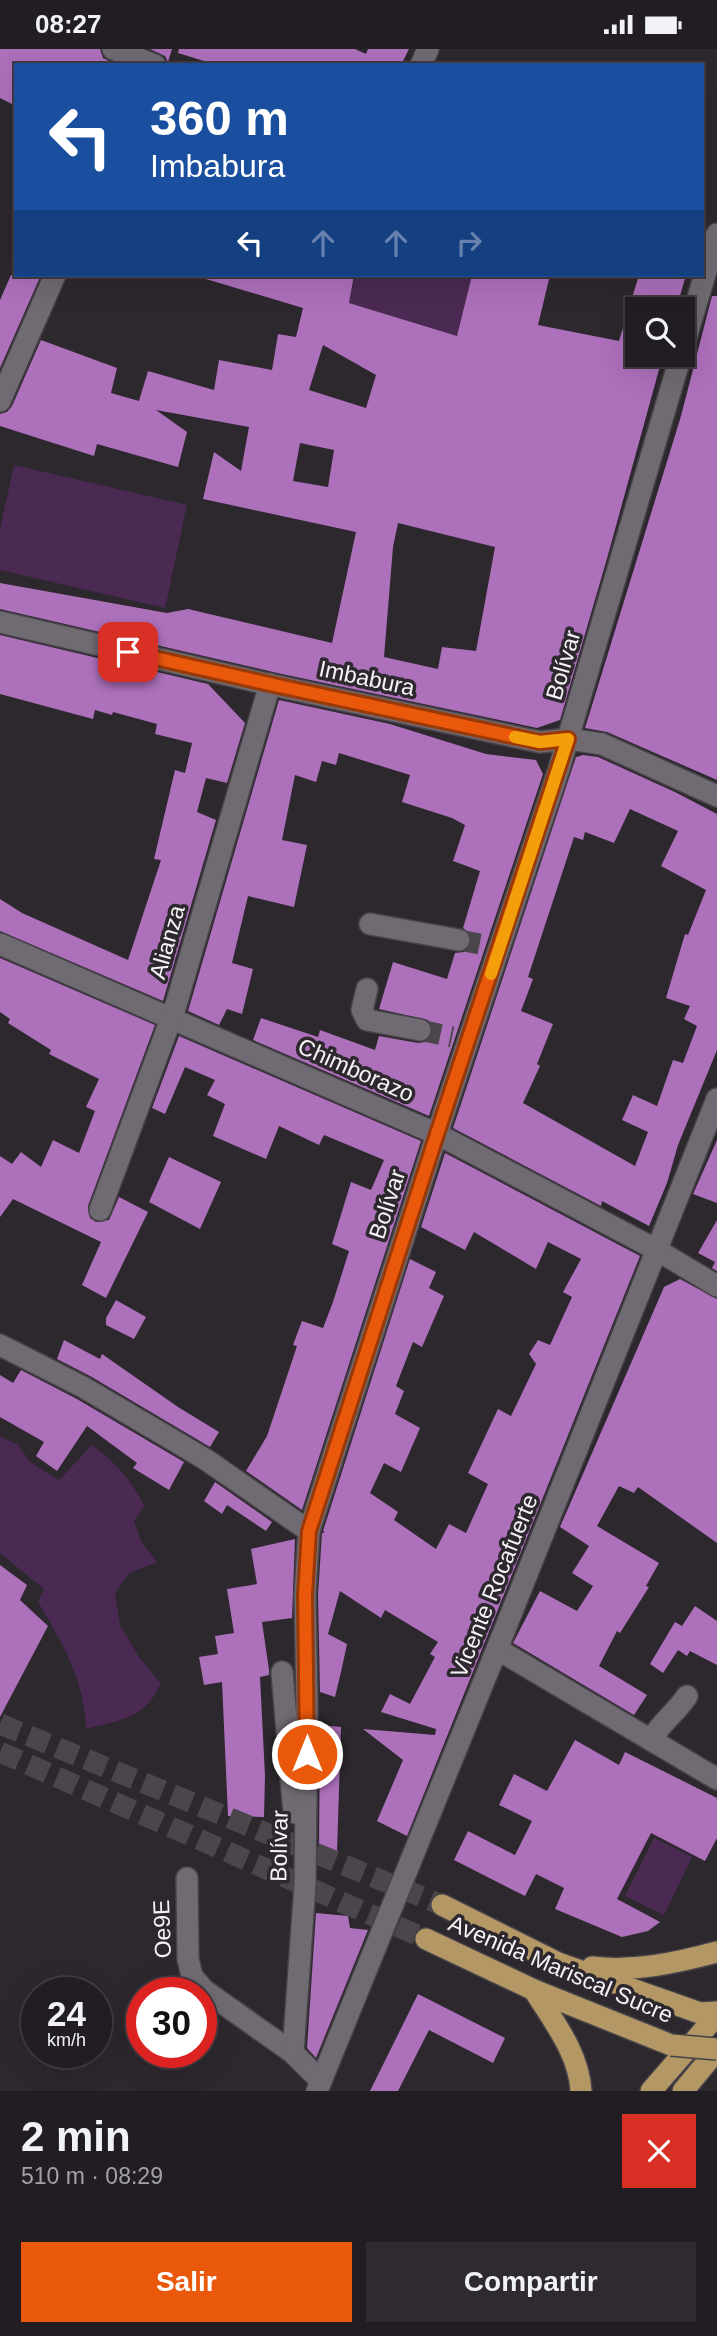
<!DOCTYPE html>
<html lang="es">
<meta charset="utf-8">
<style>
body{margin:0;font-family:Helvetica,sans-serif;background:#2e2a2f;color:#f1f3f6;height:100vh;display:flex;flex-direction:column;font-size:26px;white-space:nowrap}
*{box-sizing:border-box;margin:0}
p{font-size:23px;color:#a2a2a5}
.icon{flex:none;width:38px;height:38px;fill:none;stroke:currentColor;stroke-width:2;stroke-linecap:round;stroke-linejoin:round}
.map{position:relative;height:2042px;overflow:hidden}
.side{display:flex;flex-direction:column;background:#221d22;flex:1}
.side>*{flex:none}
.top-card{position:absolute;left:14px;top:14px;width:690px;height:214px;border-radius:0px;box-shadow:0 7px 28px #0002,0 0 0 2px #3f3b40;background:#1a4fa0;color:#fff;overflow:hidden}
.controls{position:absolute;left:625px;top:248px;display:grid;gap:14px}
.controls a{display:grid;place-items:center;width:70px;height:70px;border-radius:0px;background:#221d22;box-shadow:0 7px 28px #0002,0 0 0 2px #3f3b40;font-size:35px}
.speed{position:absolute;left:21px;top:1928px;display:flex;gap:14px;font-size:35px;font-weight:700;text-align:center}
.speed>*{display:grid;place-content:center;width:91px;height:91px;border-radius:50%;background:#221d22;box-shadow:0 7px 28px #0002,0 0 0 2px #3f3b40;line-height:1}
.speed small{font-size:18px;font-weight:400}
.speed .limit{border:10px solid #d22;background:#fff;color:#111}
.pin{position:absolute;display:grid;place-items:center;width:60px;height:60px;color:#fff;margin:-30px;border-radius:14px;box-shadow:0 4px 10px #0006}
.me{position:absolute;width:77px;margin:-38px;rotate:0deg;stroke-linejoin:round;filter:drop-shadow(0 0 5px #0008)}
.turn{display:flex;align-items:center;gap:24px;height:147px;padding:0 21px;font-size:32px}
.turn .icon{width:91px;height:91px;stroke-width:2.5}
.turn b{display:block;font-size:49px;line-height:60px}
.lanes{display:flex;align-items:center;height:66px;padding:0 21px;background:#0003;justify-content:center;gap:35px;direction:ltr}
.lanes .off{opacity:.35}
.round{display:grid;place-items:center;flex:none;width:74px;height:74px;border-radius:0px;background:#2e2a2f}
.summary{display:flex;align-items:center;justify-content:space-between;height:119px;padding:0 21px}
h1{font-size:42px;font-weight:700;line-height:52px}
.primary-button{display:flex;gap:14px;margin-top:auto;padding:14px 21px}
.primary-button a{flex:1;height:80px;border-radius:0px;background:#ea580c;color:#fff;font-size:28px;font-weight:700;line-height:80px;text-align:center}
.primary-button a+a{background:#2e2a2f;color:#f1f3f6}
.status{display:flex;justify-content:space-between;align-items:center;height:49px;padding:0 35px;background:#221d22;direction:ltr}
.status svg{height:19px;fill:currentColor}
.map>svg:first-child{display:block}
.green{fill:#4a2a52}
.building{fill:#ad70bb;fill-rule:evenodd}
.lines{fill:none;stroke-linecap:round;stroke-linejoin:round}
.minor-tunnel{stroke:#4b464c;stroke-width:21;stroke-dasharray:21 10;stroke-linecap:butt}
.major-tunnel{stroke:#4b464c;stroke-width:21;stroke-dasharray:21 10;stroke-linecap:butt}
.minor-casing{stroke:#464248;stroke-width:24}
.major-casing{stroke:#464248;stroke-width:24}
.minor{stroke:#706a72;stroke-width:21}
.major{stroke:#b39765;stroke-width:21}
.major-bridge-casing{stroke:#464248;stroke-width:24;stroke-linecap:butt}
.major-bridge{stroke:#b39765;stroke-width:21}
.route-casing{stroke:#983908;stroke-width:18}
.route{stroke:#ea580c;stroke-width:12}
.slow{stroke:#f59e0b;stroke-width:12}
.labels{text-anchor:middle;stroke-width:7;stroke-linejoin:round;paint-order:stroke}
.street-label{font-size:23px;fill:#f6f3f7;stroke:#2d272e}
</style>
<div class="status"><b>08:27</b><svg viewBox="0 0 49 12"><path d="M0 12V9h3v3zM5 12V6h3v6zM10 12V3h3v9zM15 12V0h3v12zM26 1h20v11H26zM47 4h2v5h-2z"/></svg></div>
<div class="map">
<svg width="717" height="2042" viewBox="0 0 717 2042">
<rect width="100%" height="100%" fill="#2d272e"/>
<g class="green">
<polygon points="355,226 472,226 457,287 349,254"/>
<polygon points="14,416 187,456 165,559 0,521 0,480"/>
<path d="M 0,1387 L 18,1396 L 31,1414 L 59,1431 L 92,1396 C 115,1413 132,1431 144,1457 L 134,1472 L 141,1492 L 157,1513 L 128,1525 L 115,1544 L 120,1576 L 139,1608 L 161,1635 C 143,1671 122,1670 86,1680 C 85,1633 62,1592 38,1553 L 44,1540 L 0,1504 Z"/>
<polygon points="654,1789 692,1808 664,1866 625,1847"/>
</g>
<g class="building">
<polygon points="0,0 100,0 103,9 117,16 16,16 16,57 0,49"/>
<polygon points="150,0 172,0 168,13 165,7"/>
<polygon points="179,0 355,0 366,5 368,0 409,0 401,16 217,16 178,4"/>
<polygon points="11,226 41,226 0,319 0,251"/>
<path d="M 206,226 L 354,226 L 349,254 L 457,287 L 472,226 L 550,226 L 538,276 L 619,292 L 639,226 L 686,226 L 676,261 L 637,261 L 637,306 L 663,306 L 608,506 L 560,671 L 537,679 L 282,625 L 0,560 L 0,534 L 167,564 L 188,560 L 332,594 L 356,483 L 203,450 L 214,403 L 241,422 L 249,378 L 156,361 L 187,383 L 178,418 L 97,395 L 94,407 L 0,377 L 0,365 L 7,363 L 12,357 L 41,291 L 117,319 L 111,344 L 139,352 L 148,322 L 214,341 L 219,311 L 272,321 L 278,285 L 296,288 L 303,259 L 206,230 ZM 323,296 L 376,326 L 366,359 L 309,341 ZM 300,394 L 334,401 L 328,438 L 293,432 ZM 398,474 L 495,498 L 476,602 L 442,598 L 438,620 L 384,608 L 393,498 Z"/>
<polygon points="712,247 717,247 717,731 607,683 585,679 681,367"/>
<polygon points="0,586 208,635 245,674 227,734 206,729 197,763 216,771 163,952 0,882 0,850 22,864 128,911 161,811 154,810 175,721 185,724 192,694 155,685 157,675 113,663 112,666 95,661 93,670 0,645"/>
<polygon points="279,651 390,675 486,705 536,711 543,725 429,1067 253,991 261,969 318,988 320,981 375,1001 379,987 418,994 425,993 430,989 433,977 428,971 379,960 393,913 447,930 455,904 464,903 472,894 471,886 463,879 480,822 453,812 465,776 452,769 402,753 410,726 339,704 336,716 322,712 316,733 295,726 282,791 307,796 294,858 248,847 232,914 253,920 242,965 227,960 219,976 188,962"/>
<path d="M 583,706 L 598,708 L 675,743 L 717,765 L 717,1001 L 678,1096 L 667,1134 L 649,1177 L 602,1152 L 601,1157 L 453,1079 L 576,708 ZM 630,760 L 678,782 L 661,817 L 706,841 L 688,886 L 685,885 L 666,949 L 690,957 L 684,970 L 697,977 L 683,1014 L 673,1011 L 657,1057 L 633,1046 L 622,1071 L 648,1083 L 635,1117 L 523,1054 L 540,1017 L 537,1015 L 553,975 L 521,962 L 533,930 L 528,928 L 574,788 L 583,791 L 585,783 L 614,794 Z"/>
<polygon points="0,909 155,976 88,1157 90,1169 96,1173 109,1171 119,1148 148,1163 106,1249 82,1236 101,1193 13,1150 0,1168 0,1107 12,1115 21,1103 41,1118 53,1091 79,1104 95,1062 86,1058 99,1030 49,1005 51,1001 8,974 10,970 0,963"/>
<polygon points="179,987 421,1092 302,1461 246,1422 267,1387 297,1297 293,1296 302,1272 323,1279 333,1253 349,1202 332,1195 351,1133 371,1141 384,1111 324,1086 319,1096 279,1077 266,1110 213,1087 225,1055 207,1046 215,1031 185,1018 165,1065 152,1059"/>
<polygon points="717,1091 717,1154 693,1145"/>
<polygon points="445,1104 640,1207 407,1787 377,1772 403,1711 363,1680 435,1686 436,1680 381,1663 390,1645 410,1655 435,1608 430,1605 438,1593 385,1561 381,1569 340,1542 328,1585 347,1595 341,1623 335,1648 320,1643 318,1546 322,1484 325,1483 323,1482 410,1210 436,1223 429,1239 444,1247 422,1298 413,1293 396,1337 404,1342 395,1365 420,1379 401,1423 384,1414 370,1444 398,1463 394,1471 436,1500 449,1475 466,1484 488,1435 468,1424 498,1360 511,1367 536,1315 529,1305 538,1291 550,1296 572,1248 563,1243 581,1210 548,1193 536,1220 474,1183 465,1201 421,1178"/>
<polygon points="169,1108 221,1133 200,1180 149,1153"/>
<polygon points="717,1171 717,1222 712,1219 715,1213 698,1204"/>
<polygon points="680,1230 717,1250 717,1494 638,1438 634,1444 619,1437 597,1477 659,1514 646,1537 649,1538 620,1584 617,1582 599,1617 647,1646 634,1666 513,1594 540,1542 577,1562 593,1537 572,1524 589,1497 560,1478 664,1238"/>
<polygon points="116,1251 146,1268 134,1290 106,1276 106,1269"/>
<polygon points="64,1291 100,1310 102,1305 178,1358 219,1383 210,1398 90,1327 57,1310"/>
<polygon points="21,1321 77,1350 184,1413 169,1441 133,1419 137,1414 87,1377 57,1422 36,1407 44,1393 0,1368 0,1326 13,1334"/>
<polygon points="215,1433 272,1473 266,1482 227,1456 222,1465 204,1452"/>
<polygon points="295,1490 292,1569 262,1573 269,1621 269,1626 260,1628 265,1727 264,1768 228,1767 222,1633 204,1636 199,1608 218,1605 215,1587 234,1584 227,1540 257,1535 251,1500"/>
<polygon points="0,1516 27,1536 20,1551 48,1577 0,1668"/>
<polygon points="695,1557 717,1572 717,1616 690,1602 687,1607 678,1601 663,1624 650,1615 675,1573 682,1577"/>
<polygon points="320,1676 341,1678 337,1803 319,1800"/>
<polygon points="575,1691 619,1716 625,1703 717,1749 717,1789 705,1812 651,1784 617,1850 660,1873 648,1882 622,1888 555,1860 564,1839 536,1825 525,1847 454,1811 468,1782 515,1806 532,1772 499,1756 514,1725 547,1742"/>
<polygon points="316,1864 348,1867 350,1879 368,1881 316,2009 307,1999"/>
<polygon points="418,1945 505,1989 493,2014 429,1981 398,2042 370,2042"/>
</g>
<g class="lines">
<g class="minor-tunnel">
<polyline points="459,891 485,896"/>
<polyline points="420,981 452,988"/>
</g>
<g class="major-tunnel">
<polyline points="0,1675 442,1856"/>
<polyline points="0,1703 426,1890"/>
</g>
<defs>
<g id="minor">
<polyline points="113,0 155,16"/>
<polyline points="421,16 428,0"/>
<polyline points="682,302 717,185"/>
<polyline points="0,352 55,226"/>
<polyline points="0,573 263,634 540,693 568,690 602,695 717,747"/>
<polyline points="370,875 459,891"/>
<polyline points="0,895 437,1085 657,1201 717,1237"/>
<polyline points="367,940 362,961 367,971 420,981"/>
<polyline points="100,1161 175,959 270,635"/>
<polyline points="0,1296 83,1338 205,1410 309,1482"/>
<polyline points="497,1600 717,1730"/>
<polyline points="282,1623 294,1764"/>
<path d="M 651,1691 C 661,1673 676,1664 687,1647"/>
<polyline points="187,1829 188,1910 192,1927 204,1941 293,2004 321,2032"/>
<polyline points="293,2004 305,1836 307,1653 305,1546 309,1482 437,1085 559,720 681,306"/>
<polyline points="317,2042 497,1600 717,1050"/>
</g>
<g id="major">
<polyline points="442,1856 558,1914 700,1964 717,1963"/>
<polyline points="426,1890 534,1941 671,1996"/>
<path d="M 592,1918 C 634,1923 676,1914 717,1903"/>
<path d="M 534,1941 C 553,1972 579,2004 581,2042"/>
<polyline points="651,2042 717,1966"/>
<polyline points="683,2042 717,2001"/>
</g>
</defs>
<use href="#minor" class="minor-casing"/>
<use href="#major" class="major-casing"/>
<use href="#minor" class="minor"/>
<use href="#major" class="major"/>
<defs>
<polyline id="major-bridge" points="671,1996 717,2000"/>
</defs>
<use href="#major-bridge" class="major-bridge-casing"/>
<use href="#major-bridge" class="major-bridge"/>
</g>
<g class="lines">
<defs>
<polyline id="route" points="128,603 274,636 540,693 568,690 437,1085 309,1482 305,1546 307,1705"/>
</defs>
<use href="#route" class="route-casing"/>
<use href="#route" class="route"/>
<polyline class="slow" points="491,925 568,690 540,693 515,688"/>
</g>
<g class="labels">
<g class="street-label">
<text transform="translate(563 616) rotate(-74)" y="8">Bolívar</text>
<text transform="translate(367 629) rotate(12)" y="8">Imbabura</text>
<text transform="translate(167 893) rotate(-74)" y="8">Alianza</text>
<text transform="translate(356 1021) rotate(24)" y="8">Chimborazo</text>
<text transform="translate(387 1155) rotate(-72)" y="8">Bolívar</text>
<text transform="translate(494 1537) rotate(-68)" y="8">Vicente Rocafuerte</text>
<text transform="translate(279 1797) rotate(-89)" y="8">Bolívar</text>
<text transform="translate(162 1880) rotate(-92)" y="8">Oe9E</text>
<text transform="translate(561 1920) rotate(23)" y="8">Avenida Mariscal Sucre</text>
</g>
</g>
</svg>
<div class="controls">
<a><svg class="icon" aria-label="search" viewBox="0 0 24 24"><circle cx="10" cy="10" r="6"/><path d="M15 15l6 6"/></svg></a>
</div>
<div class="speed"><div>24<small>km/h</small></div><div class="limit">30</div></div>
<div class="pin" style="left:128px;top:603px;background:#d93025"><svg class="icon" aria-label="arrive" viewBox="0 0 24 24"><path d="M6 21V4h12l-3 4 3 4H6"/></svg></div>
<svg class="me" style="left:307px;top:1705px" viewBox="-20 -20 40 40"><circle r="17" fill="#ea580c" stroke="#fff" stroke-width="3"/><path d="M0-11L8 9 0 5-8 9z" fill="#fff"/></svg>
<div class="top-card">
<div class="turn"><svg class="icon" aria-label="left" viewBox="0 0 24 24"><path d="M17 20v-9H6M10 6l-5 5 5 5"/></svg><div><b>360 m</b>Imbabura</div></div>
<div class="lanes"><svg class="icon" aria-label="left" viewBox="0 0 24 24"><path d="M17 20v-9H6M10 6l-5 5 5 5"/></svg><svg class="icon off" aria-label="ahead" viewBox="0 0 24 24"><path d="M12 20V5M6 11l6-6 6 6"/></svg><svg class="icon off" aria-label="ahead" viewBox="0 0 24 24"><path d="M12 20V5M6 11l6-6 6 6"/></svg><svg class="icon off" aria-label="right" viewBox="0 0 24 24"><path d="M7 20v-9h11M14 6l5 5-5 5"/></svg></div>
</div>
</div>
<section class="side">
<div class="summary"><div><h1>2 min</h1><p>510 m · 08:29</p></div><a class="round" style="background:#d93025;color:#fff"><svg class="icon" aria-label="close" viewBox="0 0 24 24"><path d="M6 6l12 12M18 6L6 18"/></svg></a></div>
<div class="primary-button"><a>Salir</a><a>Compartir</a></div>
</section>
